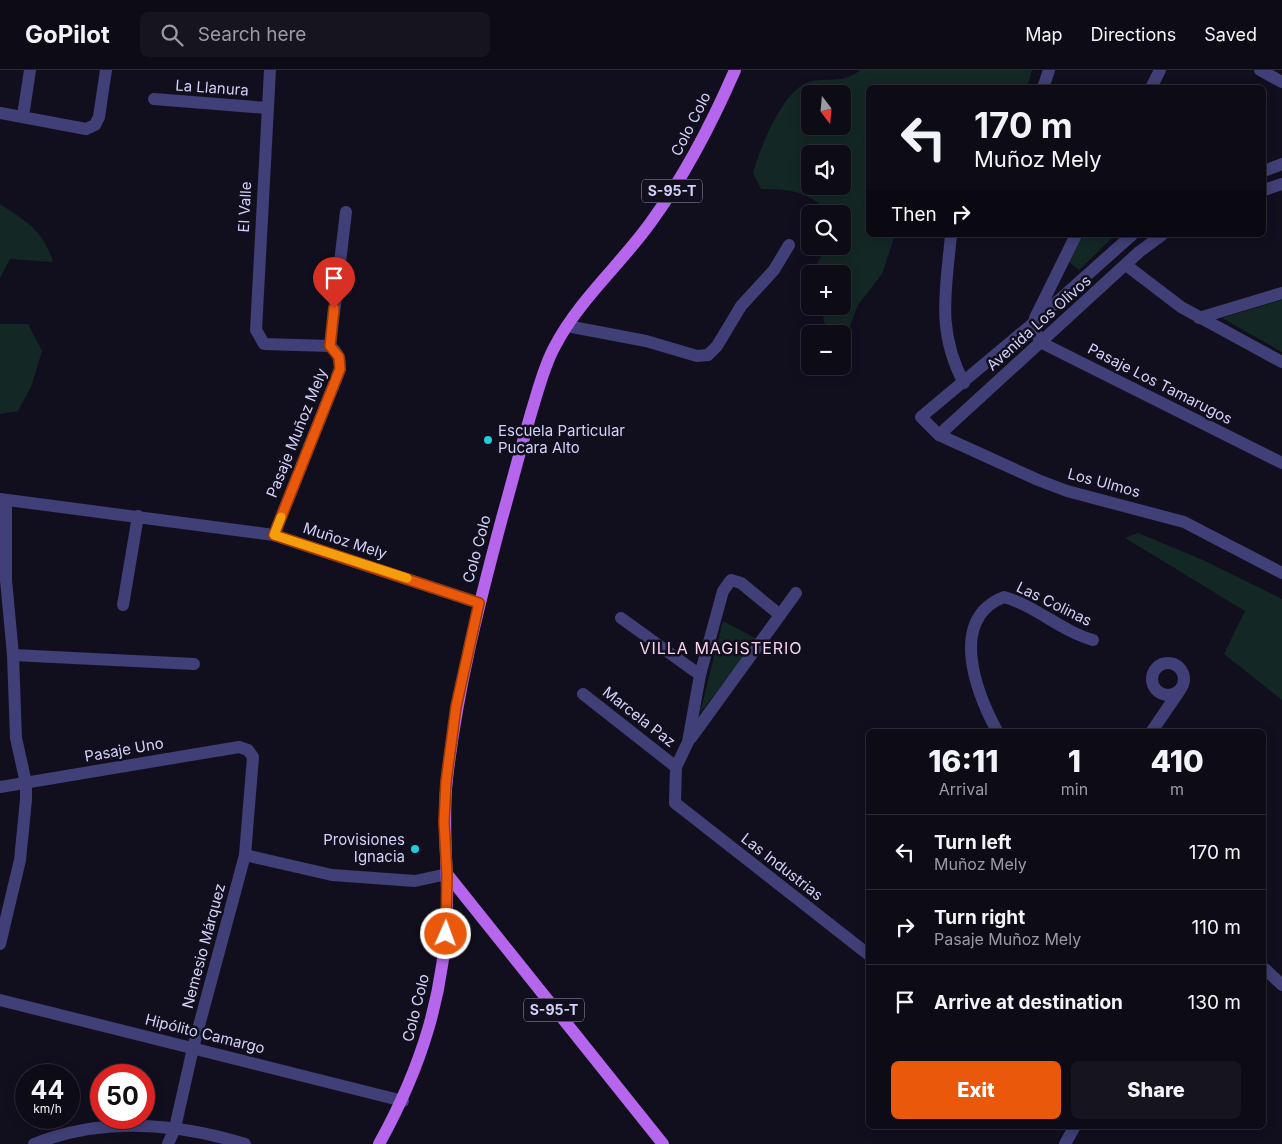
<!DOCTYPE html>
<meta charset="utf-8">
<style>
body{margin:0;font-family:Inter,sans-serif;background:#16141f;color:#f1f3f6;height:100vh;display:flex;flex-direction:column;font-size:19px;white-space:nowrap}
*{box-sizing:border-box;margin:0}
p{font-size:16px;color:#9a9ba1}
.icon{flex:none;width:28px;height:28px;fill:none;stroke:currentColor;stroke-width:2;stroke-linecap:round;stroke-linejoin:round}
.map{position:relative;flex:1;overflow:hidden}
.details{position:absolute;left:866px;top:659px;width:400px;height:400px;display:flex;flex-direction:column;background:#0d0b16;border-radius:8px;box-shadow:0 2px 12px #0003,0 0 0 1px #2d2b35}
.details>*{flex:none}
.banner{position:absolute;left:866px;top:15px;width:400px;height:152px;border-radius:8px;box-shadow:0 2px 12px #0003,0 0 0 1px #2d2b35;background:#0d0b16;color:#f1f3f6;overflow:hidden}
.needle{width:32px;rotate:164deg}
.fabs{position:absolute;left:801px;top:15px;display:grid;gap:10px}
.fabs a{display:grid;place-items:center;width:50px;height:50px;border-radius:8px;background:#0d0b16;box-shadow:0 2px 12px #0003,0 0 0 1px #2d2b35;font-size:25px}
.speed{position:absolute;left:15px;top:994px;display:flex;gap:10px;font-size:25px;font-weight:700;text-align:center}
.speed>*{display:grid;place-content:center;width:65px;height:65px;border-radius:50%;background:#0d0b16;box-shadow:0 2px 12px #0003,0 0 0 1px #2d2b35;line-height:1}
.speed small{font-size:12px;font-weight:400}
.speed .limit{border:8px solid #d22;background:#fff;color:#111}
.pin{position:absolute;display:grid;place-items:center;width:42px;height:42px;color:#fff;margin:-51px -21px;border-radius:50% 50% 50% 0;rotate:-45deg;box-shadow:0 0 5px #0007}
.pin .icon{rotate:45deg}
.me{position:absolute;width:55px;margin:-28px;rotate:2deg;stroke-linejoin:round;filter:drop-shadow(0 0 4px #0008)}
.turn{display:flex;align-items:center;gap:18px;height:105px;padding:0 25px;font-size:22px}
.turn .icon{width:65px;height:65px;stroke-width:2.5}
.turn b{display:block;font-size:35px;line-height:42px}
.then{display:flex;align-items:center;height:48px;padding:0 25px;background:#0003;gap:10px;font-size:19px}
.eta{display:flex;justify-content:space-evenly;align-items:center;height:85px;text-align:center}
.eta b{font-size:30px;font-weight:800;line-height:35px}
.primary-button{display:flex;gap:10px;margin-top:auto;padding:10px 25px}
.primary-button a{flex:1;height:58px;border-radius:8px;background:#ea580c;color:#fff;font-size:20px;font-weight:800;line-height:58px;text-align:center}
.primary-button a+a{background:#16141f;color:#f1f3f6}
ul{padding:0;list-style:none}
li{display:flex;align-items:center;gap:15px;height:75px;padding:0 25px;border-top:1px solid #2d2b35}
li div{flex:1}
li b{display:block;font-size:19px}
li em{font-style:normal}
header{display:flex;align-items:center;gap:30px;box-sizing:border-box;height:70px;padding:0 25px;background:#0d0b16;border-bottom:1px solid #2d2b35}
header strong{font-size:24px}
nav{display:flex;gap:28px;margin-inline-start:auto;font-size:18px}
.search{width:350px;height:45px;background:#16141f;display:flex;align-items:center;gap:12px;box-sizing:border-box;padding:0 18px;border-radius:8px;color:#9a9ba1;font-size:19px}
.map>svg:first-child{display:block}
.green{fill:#132725;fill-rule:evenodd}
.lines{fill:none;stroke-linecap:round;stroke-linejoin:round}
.minor{stroke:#403f77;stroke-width:12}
.major{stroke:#b566ec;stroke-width:12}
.route-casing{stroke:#983908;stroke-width:12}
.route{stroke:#ea580c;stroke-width:9}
.slow{stroke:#f59e0b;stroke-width:9}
.poi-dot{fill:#1ccedb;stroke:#110f1e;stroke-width:2}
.labels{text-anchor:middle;stroke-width:5;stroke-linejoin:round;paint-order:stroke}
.shield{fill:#110f1e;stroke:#9a97b7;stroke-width:1}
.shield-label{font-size:14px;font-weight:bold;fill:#d4d1f9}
.street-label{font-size:15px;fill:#d4d1f9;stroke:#110f1e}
.poi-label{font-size:15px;fill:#d4d1f9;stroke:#110f1e;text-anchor:start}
.neighbourhood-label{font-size:16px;letter-spacing:1px;fill:#f9d3ed;stroke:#110f1e}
</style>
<header>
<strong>GoPilot</strong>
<div class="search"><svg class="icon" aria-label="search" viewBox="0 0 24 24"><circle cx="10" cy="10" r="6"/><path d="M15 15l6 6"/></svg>Search here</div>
<nav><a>Map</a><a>Directions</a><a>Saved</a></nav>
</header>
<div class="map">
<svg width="1282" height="1074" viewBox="0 0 1282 1074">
<rect width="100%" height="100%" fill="#110f1e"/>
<g class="green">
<path d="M 860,0 L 1032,0 L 1027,17 L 869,18 L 869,165 L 895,165 L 882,204 L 858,235 L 844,272 L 842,264 L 831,264 L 824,252 L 822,236 L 842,236 L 842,204 L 812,204 L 826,176 L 842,176 L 842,144 L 828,144 C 812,121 787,119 761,119 L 753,103 C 760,78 784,16 812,11 C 829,8 846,13 860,0 ZM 810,24 L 842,24 L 842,56 L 810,56 ZM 810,84 L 842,84 L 842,116 L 810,116 Z"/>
<path d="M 0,134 C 26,151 44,161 53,192 L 10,189 L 0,208 Z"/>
<polygon points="1083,165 1115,165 1079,200 1069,192"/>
<polygon points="1282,230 1282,282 1222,248"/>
<polygon points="0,254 28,254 42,281 31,317 18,341 0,344"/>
<polygon points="1138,463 1203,490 1282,529 1282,630 1224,584 1245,541 1125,468"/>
<polygon points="723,551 757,569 700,643"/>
</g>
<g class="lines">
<g class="minor">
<path d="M 270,0 L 256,260 L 264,274 L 330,276 C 338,282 340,289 340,299 L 274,465"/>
<polyline points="1260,0 1282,12"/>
<polyline points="1043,18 1049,0"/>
<polyline points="1151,18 1160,0"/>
<polyline points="154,29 267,38"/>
<polyline points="0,43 86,59 95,55 99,47 106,0"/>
<polyline points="23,46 30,0"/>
<polyline points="1264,101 1282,94"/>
<polyline points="1264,120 1282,114"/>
<path d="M 951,165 C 946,220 936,261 964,313"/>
<polyline points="1132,165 1031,255 921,347 939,365 1038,410 1067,421 1184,452 1282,503"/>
<polyline points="1126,195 1181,237 1282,292"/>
<polyline points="1035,248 1076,165"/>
<polyline points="1199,248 1282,223"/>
<polyline points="1031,255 1042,273 1282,393"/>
<polyline points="567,256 646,271 697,286 708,285 717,276 741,236 774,200 789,175"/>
<polyline points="330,276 346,142"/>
<polyline points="939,365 1139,182 1162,165"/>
<polyline points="0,429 274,465 479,533"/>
<polyline points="123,535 138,446"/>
<polyline points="780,545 741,513 731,510 723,521 700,605 688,672 676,697 675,733 869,885"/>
<polyline points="621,548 700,605"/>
<polyline points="13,585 194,594"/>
<circle cx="1168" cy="609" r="16"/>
<polyline points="583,624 676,697"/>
<path d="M 997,661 C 977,624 947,549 1004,527 C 1036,536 1061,561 1093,570"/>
<polyline points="1152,661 1180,620"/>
<polyline points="691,668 796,523"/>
<polyline points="0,717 239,677 248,680 253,687 245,785 193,978 175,1058 168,1074"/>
<polyline points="245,785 332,805 415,811 447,804"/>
<polyline points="0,874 20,790 26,730 26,713 16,668 13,585 6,510 6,430"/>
<polyline points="1264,898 1282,915"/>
<polyline points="0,930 403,1031"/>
<path d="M 34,1074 C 102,1047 176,1053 245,1074"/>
<polyline points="1065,1074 1075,1056"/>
</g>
<g class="major">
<polyline points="447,804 663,1074"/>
<path d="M 379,1074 C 421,998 445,924 447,837 C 448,794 442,752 447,709 C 457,620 479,534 502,448 C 513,409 523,369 535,330 C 540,313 546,292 555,276 C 579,230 621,194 651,152 C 685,105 712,53 735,0"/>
</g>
</g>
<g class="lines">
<defs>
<polyline id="route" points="334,238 330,276 339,287 340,299 274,465 479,533 456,637 446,712 444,752 447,804 446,864"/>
</defs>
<use href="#route" class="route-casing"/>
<use href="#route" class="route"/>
<polyline class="slow" points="281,447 274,465 407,508"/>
</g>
<g class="poi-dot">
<circle cx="488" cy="370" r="5"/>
<circle cx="415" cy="779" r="5"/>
</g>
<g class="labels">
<g class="shield">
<rect x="642" y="109.5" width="60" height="23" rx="4"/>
<rect x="524" y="928.5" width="60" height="23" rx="4"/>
</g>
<g class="shield-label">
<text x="672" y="126">S-95-T</text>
<text x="554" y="945">S-95-T</text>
</g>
<g class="street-label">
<text transform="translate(212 18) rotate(4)" y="5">La Llanura</text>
<text transform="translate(691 54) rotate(-63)" y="5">Colo Colo</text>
<text transform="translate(245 137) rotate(-87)" y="5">El Valle</text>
<text transform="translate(1039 253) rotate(-42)" y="5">Avenida Los Olivos</text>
<text transform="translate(1160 314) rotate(27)" y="5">Pasaje Los Tamarugos</text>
<text transform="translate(297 363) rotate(-68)" y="5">Pasaje Muñoz Mely</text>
<text transform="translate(1104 413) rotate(15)" y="5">Los Ulmos</text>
<text transform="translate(345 471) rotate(18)" y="5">Muñoz Mely</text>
<text transform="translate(477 479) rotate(-75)" y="5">Colo Colo</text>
<text transform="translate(1054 534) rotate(26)" y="5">Las Colinas</text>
<text transform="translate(639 647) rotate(38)" y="5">Marcela Paz</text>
<text transform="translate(124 680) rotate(-10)" y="5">Pasaje Uno</text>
<text transform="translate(782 797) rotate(38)" y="5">Las Industrias</text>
<text transform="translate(204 876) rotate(-75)" y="5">Nemesio Márquez</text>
<text transform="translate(416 938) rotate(-76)" y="5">Colo Colo</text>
<text transform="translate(205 964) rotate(14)" y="5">Hipólito Camargo</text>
</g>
<g class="poi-label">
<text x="498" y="366">Escuela Particular<tspan x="498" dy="17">Pucara Alto</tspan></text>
<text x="405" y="775" text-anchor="end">Provisiones<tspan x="405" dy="17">Ignacia</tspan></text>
</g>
<g class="neighbourhood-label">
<text x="721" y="584">VILLA MAGISTERIO</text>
</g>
</g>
</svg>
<div class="fabs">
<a><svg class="needle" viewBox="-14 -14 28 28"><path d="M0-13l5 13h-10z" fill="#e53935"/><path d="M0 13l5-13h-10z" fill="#9a9ba1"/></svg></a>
<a><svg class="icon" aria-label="sound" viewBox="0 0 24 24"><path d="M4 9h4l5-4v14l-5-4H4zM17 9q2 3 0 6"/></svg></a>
<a><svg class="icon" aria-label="search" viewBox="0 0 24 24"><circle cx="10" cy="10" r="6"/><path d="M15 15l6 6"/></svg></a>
<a>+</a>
<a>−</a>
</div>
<div class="speed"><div>44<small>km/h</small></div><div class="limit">50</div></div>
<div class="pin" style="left:334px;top:238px;background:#d93025"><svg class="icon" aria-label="arrive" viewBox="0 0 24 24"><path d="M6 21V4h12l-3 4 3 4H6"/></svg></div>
<svg class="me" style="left:446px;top:864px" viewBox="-20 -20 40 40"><circle r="17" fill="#ea580c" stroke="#fff" stroke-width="3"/><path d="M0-11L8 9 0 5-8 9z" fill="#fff"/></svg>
<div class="banner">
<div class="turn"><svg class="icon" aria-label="left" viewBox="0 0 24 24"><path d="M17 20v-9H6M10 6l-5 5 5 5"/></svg><div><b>170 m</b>Muñoz Mely</div></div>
<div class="then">Then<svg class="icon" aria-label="right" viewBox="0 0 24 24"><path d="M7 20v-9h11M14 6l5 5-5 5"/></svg></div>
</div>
<section class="details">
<div class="eta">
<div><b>16:11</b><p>Arrival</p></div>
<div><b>1</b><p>min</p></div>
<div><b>410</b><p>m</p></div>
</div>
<ul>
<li><svg class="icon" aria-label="left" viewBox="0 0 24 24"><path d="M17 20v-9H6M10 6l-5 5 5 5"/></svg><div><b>Turn left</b><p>Muñoz Mely</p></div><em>170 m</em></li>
<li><svg class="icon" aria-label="right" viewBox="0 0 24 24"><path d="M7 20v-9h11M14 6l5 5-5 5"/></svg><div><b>Turn right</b><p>Pasaje Muñoz Mely</p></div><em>110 m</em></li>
<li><svg class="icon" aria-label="arrive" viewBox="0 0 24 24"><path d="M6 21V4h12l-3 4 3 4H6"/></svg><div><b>Arrive at destination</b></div><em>130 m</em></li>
</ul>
<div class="primary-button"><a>Exit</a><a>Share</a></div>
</section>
</div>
